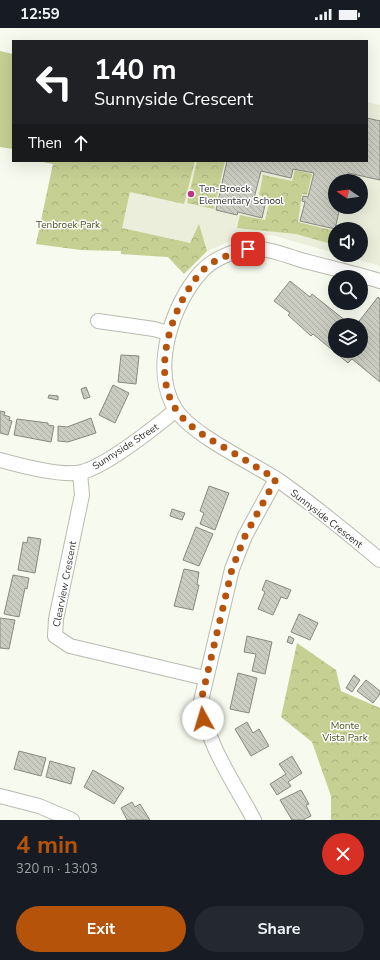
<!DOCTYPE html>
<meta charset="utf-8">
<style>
body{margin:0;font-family:"Nunito Sans",sans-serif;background:#242831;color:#f1f3f6;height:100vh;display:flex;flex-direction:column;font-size:15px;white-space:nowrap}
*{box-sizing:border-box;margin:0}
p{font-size:13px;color:#9ea1a6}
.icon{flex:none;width:22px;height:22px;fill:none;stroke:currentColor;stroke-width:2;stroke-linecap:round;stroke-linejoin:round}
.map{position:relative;height:792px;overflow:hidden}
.sheet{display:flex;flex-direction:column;background:#171b24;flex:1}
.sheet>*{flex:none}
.hud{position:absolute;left:12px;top:12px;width:356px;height:122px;border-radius:0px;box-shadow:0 4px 16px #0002;background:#202124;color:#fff;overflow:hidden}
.needle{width:26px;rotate:283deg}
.buttons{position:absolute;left:328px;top:146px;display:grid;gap:8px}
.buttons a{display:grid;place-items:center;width:40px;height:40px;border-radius:50%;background:#171b24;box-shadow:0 4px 16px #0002;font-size:20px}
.pin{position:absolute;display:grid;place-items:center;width:34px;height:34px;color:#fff;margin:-17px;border-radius:8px;box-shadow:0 2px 6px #0006}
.me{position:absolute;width:44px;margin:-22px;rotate:354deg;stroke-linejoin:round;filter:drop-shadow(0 0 3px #0008)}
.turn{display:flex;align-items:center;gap:14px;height:84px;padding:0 16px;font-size:18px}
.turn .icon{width:52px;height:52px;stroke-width:2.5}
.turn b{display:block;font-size:28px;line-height:34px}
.then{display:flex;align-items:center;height:38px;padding:0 16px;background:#0003;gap:8px;font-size:15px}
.round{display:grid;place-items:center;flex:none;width:42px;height:42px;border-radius:21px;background:#242831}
.head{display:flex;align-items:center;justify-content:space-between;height:68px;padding:0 16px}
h1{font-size:24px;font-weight:700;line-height:30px;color:#b45309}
.primary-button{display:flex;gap:8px;margin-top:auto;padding:8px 16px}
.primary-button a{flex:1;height:46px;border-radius:24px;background:#b45309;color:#fff;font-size:16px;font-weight:700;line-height:46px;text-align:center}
.primary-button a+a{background:#242831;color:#f1f3f6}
.status{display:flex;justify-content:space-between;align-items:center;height:28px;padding:0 20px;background:#171b24;direction:ltr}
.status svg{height:11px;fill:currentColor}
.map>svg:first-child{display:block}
.built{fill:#ebeedb;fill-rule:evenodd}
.park{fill:url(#park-crowns)}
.pitch{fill:#c6d093}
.building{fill:url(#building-back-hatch);stroke:#888a7f}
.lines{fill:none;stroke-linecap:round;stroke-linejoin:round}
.minor-casing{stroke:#b9bbb0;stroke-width:16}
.minor{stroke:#fff;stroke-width:14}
.route{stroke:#b45309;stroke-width:7;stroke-dasharray:0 12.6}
.poi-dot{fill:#bc387f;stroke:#fff;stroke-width:1.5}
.labels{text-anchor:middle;stroke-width:3;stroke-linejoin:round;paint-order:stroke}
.poi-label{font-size:10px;fill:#32332f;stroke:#fff;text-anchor:start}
.park-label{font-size:10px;fill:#4c521d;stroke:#fff}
.street-label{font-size:10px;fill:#32332f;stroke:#fff}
</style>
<div class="status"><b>12:59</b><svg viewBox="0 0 49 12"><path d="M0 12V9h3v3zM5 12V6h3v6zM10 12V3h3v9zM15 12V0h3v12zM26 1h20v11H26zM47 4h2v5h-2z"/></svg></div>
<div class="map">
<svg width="380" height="792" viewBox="0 0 380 792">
<defs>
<pattern id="park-crowns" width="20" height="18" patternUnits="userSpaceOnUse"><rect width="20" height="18" fill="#c6d093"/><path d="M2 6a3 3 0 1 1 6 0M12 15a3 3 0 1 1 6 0" fill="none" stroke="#abb37f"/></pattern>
<pattern id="building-back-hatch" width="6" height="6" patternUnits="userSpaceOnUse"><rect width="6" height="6" fill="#caccc1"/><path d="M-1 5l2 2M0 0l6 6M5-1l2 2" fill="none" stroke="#aeb0a6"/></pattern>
</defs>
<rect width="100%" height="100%" fill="#f7faee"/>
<path class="built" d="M 367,74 L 380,77 L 380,238 L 342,227 L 361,227 L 361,201 L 335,201 L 335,225 L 272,207 L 240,209 L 207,223 L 184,246 L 168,229 L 121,226 L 121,223 L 81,222 L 36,216 L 53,136 L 38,133 L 367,133 ZM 335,153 L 361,153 L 361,179 L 335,179 Z"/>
<g class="park">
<polygon points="38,133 195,133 184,176 130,164 122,200 190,215 199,196 207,223 184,246 168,229 121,226 121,223 81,222 36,216 53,136"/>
<polygon points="197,133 225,133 214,181 187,175"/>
<polygon points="295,142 312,146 307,167 302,166 298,194 335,203 335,217 296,206 237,200 240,187 265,192 270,172 259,167 263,147 292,153"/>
<polygon points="297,615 336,642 341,663 380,680 380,792 331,792 331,768 312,714 281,689"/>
</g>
<polygon class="pitch" points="0,23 13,26 13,121 0,119"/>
<g class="building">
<polygon points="367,90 380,93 380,152 348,145 346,153 335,153 335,179 340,179 335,201 300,193 305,174 302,173 303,168 308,169 314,145 293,141 291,150 261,143 254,170 266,173 262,190 238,184 237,187 216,182 227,133 367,133"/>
<polygon points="290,253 310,269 312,266 351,297 335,297 335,323 361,323 361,297 356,297 378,269 380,271 380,354 352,331 348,335 313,306 311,308 288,287 290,285 274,273"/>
<polygon points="121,327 139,328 136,356 118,354"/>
<polygon points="113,357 129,365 115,395 99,387"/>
<polygon points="86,359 90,369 84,371 81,361"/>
<polygon points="49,367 58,368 58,372 48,370"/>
<polygon points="0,383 5,384 4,387 10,389 9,392 12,393 8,407 0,405"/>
<polygon points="91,390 96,405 68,414 58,413 58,398 67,399"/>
<polygon points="17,391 48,395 48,397 54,398 51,414 14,407"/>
<polygon points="209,458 229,465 215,502 200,496 204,485 200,483"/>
<polygon points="172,481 185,485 182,492 170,488"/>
<polygon points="196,499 213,506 199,538 183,532"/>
<polygon points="28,509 41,511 35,545 18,542 23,514 27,515"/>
<polygon points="184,541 199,544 197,557 199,557 193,582 174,578"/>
<polygon points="13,547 29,550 27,561 25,560 19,589 4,586"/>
<polygon points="266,552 291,562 287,571 281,569 273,587 258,581 265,564 262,562"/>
<polygon points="299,586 318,595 310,612 291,604"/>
<polygon points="0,590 15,592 9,621 0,620"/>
<polygon points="247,608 272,614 265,646 252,643 256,626 244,624"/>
<polygon points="289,608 294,611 292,616 287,614"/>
<polygon points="238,645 257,650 249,685 230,681"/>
<polygon points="354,647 360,652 352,664 346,660"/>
<polygon points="366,652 380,663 380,666 373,675 357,663"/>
<polygon points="247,694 253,705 259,701 269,718 251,728 235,701"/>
<polygon points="19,723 46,730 41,748 14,741"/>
<polygon points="292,728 302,745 288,754 291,758 277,767 270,756 286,746 279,736"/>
<polygon points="50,733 75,740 71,756 46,749"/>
<polygon points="93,742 124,760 114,776 84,759"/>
<polygon points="301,762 309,776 306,777 311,788 303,792 292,792 280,772"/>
<polygon points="132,774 135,779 140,776 150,792 127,792 121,780"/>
</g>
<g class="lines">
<defs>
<g id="minor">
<path d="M 380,253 C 354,245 327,239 301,232 C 285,227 266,219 248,221 C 233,223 213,231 202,243 C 172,275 150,342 176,382 C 193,407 248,433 275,450 C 312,475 346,504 380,532"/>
<polyline points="98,293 154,301 168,305"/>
<path d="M 0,432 C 18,437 64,449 82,444 C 108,437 154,400 176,382"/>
<polyline points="80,445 82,467 56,591 55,608 70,618 205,650"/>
<polyline points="0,768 39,778 72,792"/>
<path d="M 254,792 C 234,754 206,716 201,673 L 232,541 L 245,508 L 276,451"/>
</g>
</defs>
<use href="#minor" class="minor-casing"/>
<use href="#minor" class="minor"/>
</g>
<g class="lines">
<path class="route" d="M 203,691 L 201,673 L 232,541 L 245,508 L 276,451 C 261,442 247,433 232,424 C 212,412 191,402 177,383 C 149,344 173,275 202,243 C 215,230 232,226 248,221"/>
</g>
<circle class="poi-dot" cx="191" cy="166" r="4"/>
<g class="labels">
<g class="poi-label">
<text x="199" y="164">Ten-Broeck<tspan x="199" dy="12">Elementary School</tspan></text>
</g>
<g class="park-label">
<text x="68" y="200">Tenbroek Park</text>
<text x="345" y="701">Monte<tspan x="345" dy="12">Vista Park</tspan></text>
</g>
<g class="street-label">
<text transform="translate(125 418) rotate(-33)" y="4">Sunnyside Street</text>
<text transform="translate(327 490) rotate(38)" y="4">Sunnyside Crescent</text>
<text transform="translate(64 556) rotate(-79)" y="4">Clearview Crescent</text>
</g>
</g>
</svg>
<div class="buttons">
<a><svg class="needle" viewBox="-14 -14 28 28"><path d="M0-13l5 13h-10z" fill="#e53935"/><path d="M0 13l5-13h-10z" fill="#9ea1a6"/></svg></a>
<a><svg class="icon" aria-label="sound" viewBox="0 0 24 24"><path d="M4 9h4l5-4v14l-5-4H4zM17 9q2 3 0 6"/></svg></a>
<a><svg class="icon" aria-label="search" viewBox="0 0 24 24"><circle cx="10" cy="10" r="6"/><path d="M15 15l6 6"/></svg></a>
<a><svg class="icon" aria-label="layers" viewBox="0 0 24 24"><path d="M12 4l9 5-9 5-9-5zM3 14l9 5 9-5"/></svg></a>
</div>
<div class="pin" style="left:248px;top:221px;background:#d93025"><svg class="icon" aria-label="arrive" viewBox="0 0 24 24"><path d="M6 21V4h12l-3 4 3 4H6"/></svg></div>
<svg class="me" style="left:203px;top:691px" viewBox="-20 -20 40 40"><circle r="19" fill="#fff"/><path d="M0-13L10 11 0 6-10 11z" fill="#b45309"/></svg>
<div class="hud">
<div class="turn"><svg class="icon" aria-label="left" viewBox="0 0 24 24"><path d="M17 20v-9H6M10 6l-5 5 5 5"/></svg><div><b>140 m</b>Sunnyside Crescent</div></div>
<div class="then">Then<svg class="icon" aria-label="ahead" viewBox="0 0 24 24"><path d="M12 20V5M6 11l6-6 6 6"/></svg></div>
</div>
</div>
<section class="sheet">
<div class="head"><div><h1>4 min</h1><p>320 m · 13:03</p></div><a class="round" style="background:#d93025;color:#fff"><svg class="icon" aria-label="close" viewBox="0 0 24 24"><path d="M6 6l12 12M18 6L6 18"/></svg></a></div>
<div class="primary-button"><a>Exit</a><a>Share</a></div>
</section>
